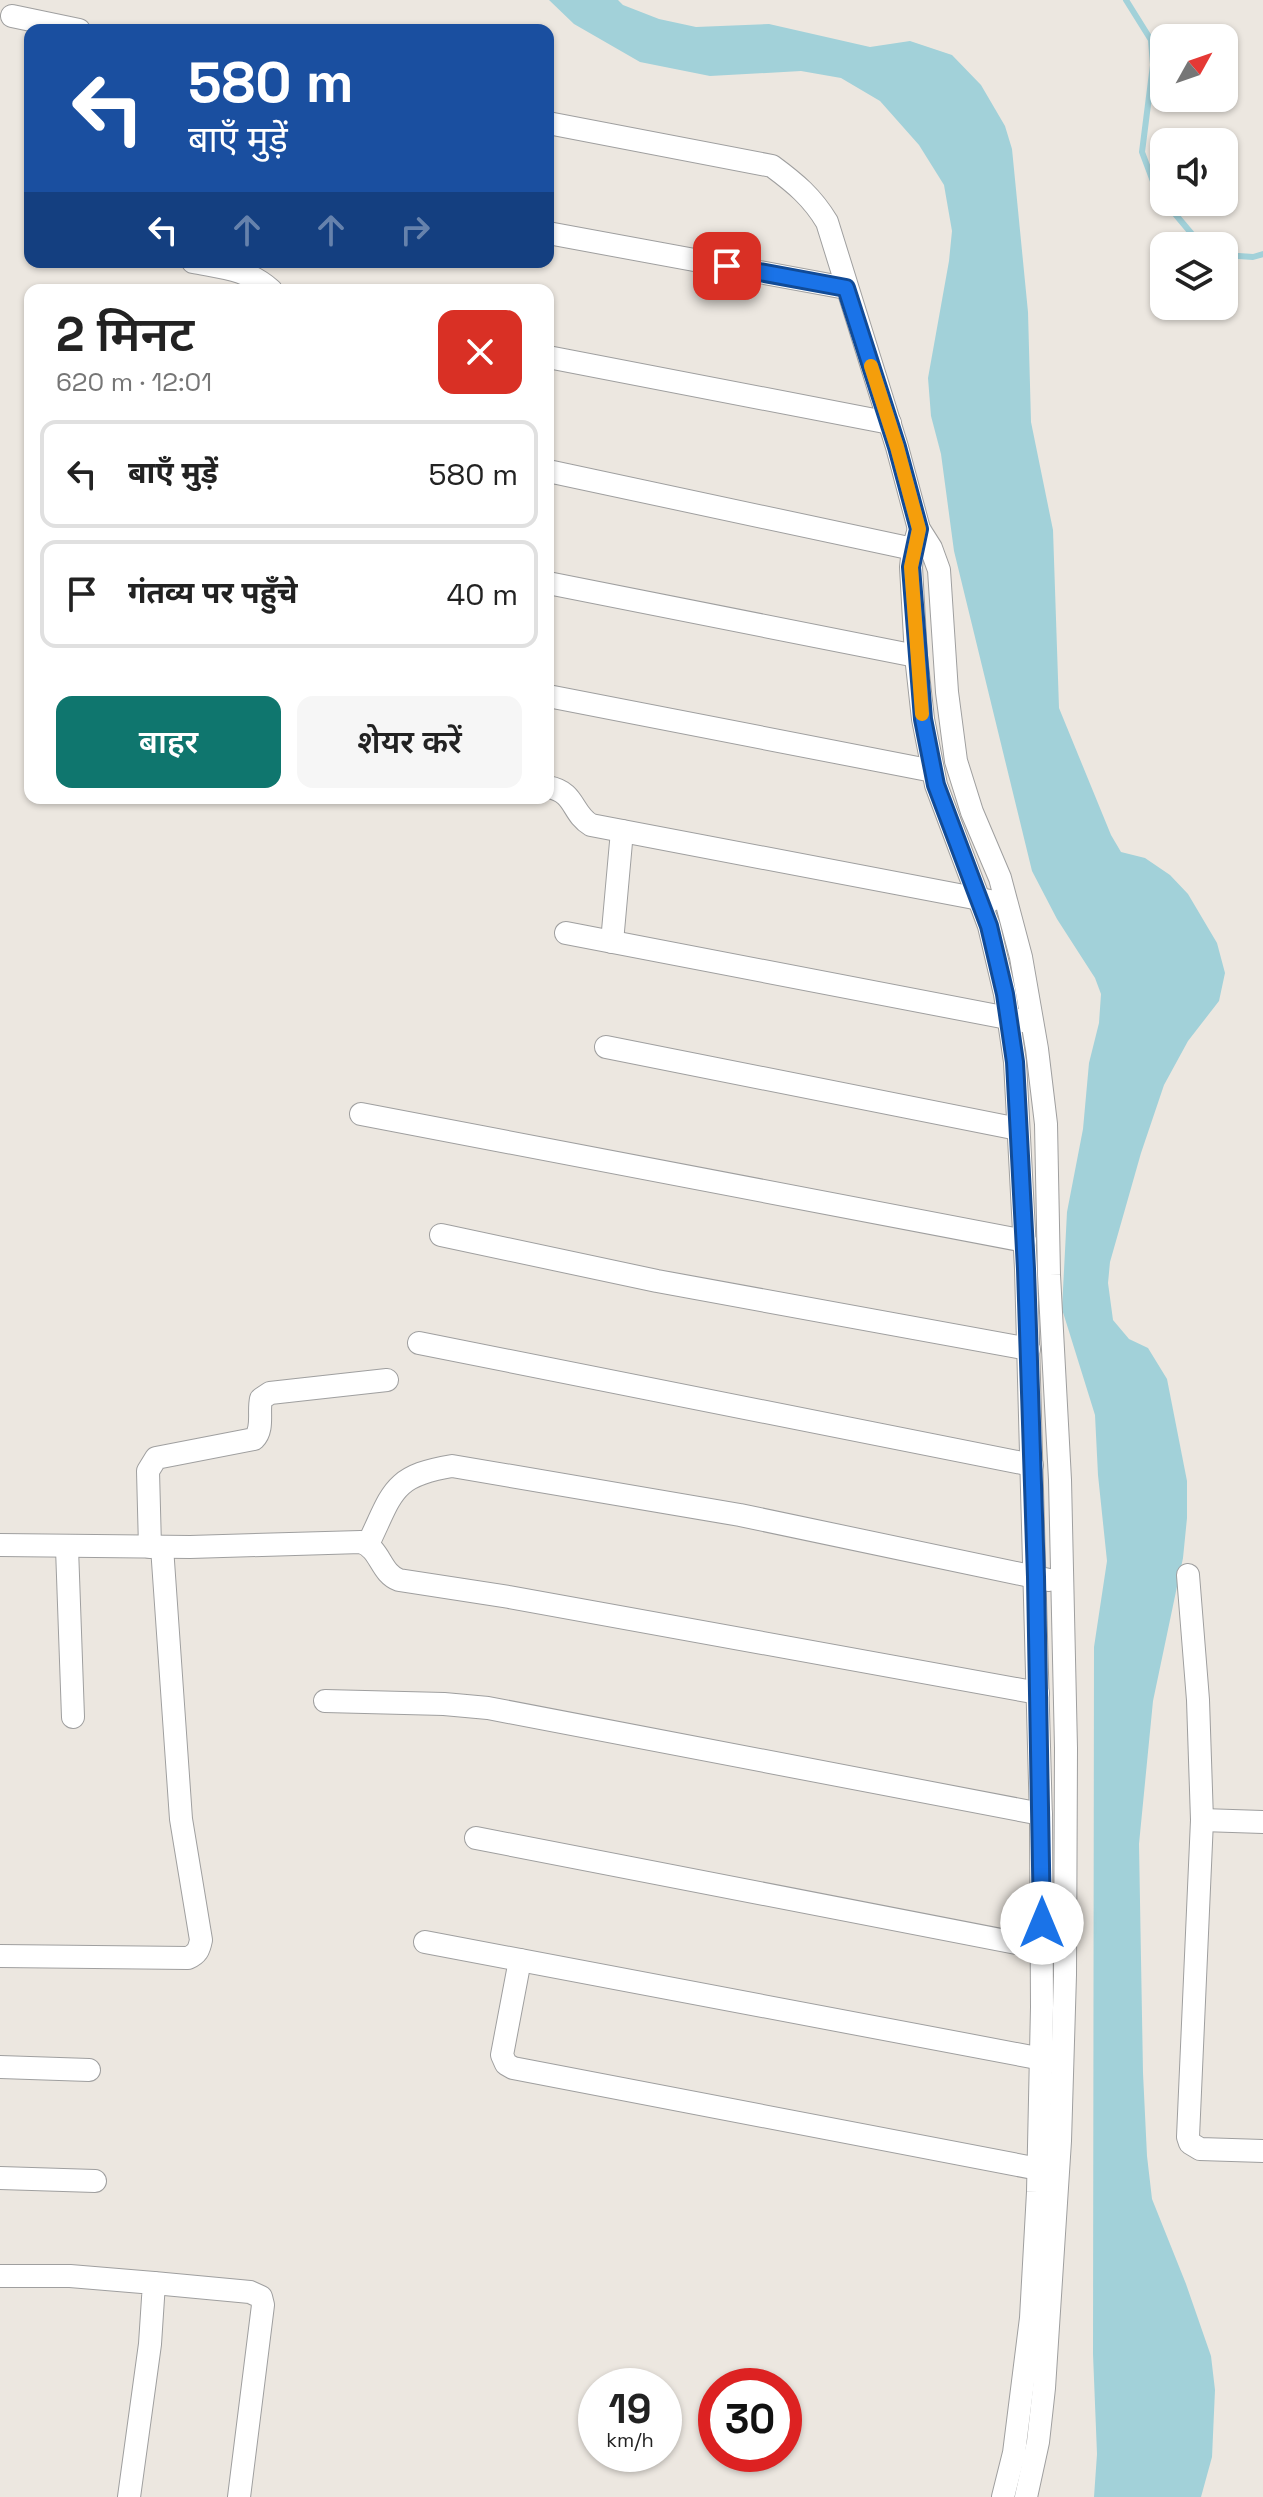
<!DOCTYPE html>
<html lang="hi">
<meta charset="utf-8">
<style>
body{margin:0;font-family:"Space Grotesk","Noto Sans Devanagari",sans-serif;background:#f6f6f6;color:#222;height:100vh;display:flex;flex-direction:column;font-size:30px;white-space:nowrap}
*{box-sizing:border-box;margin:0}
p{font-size:26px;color:#767676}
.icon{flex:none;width:44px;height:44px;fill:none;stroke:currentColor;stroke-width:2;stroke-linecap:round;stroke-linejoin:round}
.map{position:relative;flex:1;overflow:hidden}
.details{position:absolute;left:24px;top:284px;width:530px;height:520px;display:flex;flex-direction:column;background:#fff;border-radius:16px;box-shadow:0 2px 6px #0004}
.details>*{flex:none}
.hud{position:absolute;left:24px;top:24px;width:530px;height:244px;border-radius:16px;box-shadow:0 2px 6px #0004;background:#1a4fa0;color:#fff;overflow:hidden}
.needle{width:52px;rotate:50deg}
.tools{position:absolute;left:1150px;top:24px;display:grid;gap:16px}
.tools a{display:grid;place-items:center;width:88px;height:88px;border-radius:16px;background:#fff;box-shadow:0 2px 6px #0004;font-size:40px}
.speed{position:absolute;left:578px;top:2368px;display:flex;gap:16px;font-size:40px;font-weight:700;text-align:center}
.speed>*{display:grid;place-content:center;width:104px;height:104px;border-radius:50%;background:#fff;box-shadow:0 2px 6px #0004;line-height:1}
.speed small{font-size:20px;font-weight:400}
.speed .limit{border:12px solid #d22;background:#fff;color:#111}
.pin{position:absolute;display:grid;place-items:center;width:68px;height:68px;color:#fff;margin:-34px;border-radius:16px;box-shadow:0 4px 12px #0006}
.me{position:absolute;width:88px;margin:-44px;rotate:0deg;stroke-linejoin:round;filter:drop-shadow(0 0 6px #0008)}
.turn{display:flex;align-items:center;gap:28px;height:168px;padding:0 32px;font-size:36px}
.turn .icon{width:104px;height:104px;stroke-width:2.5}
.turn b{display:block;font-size:56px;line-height:68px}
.lanes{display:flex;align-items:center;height:76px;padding:0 32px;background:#0003;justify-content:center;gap:40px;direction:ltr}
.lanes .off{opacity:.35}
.round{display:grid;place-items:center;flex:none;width:84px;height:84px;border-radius:16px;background:#f6f6f6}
.summary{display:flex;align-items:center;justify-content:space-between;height:136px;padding:0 32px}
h1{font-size:48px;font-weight:600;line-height:60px}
.action{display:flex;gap:16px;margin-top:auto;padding:16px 32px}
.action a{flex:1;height:92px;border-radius:16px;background:#0f766e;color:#fff;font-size:32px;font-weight:600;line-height:92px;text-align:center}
.action a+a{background:#f6f6f6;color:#222}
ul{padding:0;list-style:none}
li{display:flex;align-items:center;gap:24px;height:108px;margin:0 16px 12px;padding:0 16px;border:4px solid #e0e0e0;border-radius:16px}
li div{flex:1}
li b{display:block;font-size:30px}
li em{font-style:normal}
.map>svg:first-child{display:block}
.water{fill:#a2d1d9}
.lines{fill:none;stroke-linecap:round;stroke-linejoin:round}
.stream{stroke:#a2d1d9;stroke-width:6}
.minor-casing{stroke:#9f9f9f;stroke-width:24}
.minor{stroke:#fff;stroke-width:22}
.route-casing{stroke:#114b97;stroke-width:20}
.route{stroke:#1a73e8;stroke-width:14}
.slow{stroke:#f59e0b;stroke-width:14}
</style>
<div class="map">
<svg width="1263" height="2497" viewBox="0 0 1263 2497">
<rect width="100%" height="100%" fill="#ece7e0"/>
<polygon class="water" points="549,0 618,0 623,5 659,19 696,27 769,24 870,47 910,41 952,55 981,85 1005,126 1012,149 1028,312 1031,422 1053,530 1059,708 1111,835 1121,852 1145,858 1170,875 1188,894 1217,943 1225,973 1219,1001 1188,1041 1164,1085 1141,1153 1110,1262 1108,1283 1113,1320 1129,1339 1148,1348 1167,1379 1187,1481 1187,1518 1183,1558 1153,1701 1139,1844 1143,2073 1147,2156 1152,2199 1186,2284 1211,2356 1215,2390 1212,2457 1201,2497 1094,2497 1097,2454 1093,2354 1094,1647 1107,1561 1098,1475 1095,1415 1062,1309 1067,1212 1083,1129 1089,1063 1099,1023 1101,994 1095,978 1057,919 1032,871 954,551 941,454 931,416 928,378 949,261 952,231 944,185 919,145 880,101 841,78 801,71 710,76 640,62 574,24"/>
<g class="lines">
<g class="stream">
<polyline points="1126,0 1151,40 1153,65 1142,152 1154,184 1164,200"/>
<polyline points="1165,202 1202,246"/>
<polyline points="1224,255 1253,257 1263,254"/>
</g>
<defs>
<g id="minor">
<polyline points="12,16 79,30"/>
<path d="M 548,123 L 772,166 C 795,183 812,197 827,222 L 897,447 L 919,529 L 931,548 L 939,570 L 947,692 L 956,761 L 972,812 L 1000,878 L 1021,957 L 1037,1049 L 1046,1124 L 1049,1275 L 1060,1480 L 1066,1748 L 1065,1975 L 1060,2141 L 1044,2388 L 1038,2442 L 1026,2497"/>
<polyline points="548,233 846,288"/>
<path d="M 193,262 C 224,268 247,269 271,290"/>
<polyline points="548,357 890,423"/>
<polyline points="548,471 913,549"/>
<polyline points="919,529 913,549 911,567 916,656 923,719 936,785 989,926 1005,994 1015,1062 1026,1269 1041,1820 1042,2007 1038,2192 1031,2318 1014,2453 1003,2497"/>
<polyline points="548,583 916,656"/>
<polyline points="548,696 933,771"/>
<path d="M 548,787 C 576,792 571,813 591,825 L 990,901"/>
<polyline points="566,933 1023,1021"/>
<polyline points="612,942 622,831"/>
<polyline points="606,1047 1018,1129"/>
<polyline points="361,1114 1025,1241"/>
<polyline points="441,1235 657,1281 1029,1349"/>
<polyline points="419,1343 1032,1465"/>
<path d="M 368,1544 C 393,1493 391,1476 452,1466 L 740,1515 L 1049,1580"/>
<path d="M 0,1545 L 190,1547 L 361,1542 C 381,1549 380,1573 399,1580 L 509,1597 L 1038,1693"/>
<path d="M 150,1547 L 148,1471 L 156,1458 L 254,1439 C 264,1429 258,1412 261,1399 L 270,1393 L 387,1380"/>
<polyline points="67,1548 73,1717"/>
<polyline points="1188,1575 1198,1700 1202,1820 1188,2137 1190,2143 1200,2149 1263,2151"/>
<polyline points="325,1701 444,1704 488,1708 1041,1814"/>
<polyline points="1202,1820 1263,1822"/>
<polyline points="476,1838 1042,1948"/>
<polyline points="425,1942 1053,2061"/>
<path d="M 0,1956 L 188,1958 C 197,1954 199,1950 201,1940 L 181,1819 L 162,1547"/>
<polyline points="520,1960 502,2055 506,2064 513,2068 1049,2171"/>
<polyline points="0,2067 89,2070"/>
<polyline points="0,2178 95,2181"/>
<polyline points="0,2276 70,2276 154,2283 150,2344 129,2497"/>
<polyline points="154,2283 250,2292 261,2297 263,2305 239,2497"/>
</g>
</defs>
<use href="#minor" class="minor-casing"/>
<use href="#minor" class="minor"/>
</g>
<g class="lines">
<defs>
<polyline id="route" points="727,266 846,288 897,447 919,529 911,567 923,719 936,785 989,926 1005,994 1015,1062 1026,1269 1036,1577 1042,1923"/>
</defs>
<use href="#route" class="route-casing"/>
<use href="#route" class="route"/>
<polyline class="slow" points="871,366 897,447 919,529 911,567 922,714"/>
</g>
</svg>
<div class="tools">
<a><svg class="needle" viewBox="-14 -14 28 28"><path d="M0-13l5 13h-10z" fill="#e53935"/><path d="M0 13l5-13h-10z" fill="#767676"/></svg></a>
<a><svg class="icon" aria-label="sound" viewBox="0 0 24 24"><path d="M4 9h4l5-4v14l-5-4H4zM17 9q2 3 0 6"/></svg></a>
<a><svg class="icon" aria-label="layers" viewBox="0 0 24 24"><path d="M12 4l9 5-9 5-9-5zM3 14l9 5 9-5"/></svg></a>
</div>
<div class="speed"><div>19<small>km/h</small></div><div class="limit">30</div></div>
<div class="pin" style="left:727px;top:266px;background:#d93025"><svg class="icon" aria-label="arrive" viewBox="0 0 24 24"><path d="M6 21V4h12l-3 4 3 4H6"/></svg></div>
<svg class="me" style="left:1042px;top:1923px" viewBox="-20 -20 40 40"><circle r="19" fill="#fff"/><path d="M0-13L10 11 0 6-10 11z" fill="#1a73e8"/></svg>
<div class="hud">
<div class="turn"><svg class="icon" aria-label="left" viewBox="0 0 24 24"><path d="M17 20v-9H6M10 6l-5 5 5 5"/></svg><div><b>580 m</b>बाएँ मुड़ें</div></div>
<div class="lanes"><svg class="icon" aria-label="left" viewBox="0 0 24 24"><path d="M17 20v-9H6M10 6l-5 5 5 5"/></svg><svg class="icon off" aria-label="ahead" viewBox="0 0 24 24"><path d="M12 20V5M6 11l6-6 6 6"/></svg><svg class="icon off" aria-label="ahead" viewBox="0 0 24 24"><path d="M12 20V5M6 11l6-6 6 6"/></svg><svg class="icon off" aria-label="right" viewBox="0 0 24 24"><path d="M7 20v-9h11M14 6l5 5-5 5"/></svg></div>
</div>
<section class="details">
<div class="summary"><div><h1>2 मिनट</h1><p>620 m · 12:01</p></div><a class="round" style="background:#d93025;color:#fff"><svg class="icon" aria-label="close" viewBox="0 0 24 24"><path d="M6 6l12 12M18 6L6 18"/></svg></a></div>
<ul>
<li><svg class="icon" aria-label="left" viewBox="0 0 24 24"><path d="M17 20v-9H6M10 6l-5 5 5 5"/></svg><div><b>बाएँ मुड़ें</b></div><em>580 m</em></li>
<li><svg class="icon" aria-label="arrive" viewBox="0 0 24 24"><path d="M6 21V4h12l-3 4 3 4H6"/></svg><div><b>गंतव्य पर पहुँचे</b></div><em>40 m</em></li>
</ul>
<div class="action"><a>बाहर</a><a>शेयर करें</a></div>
</section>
</div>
